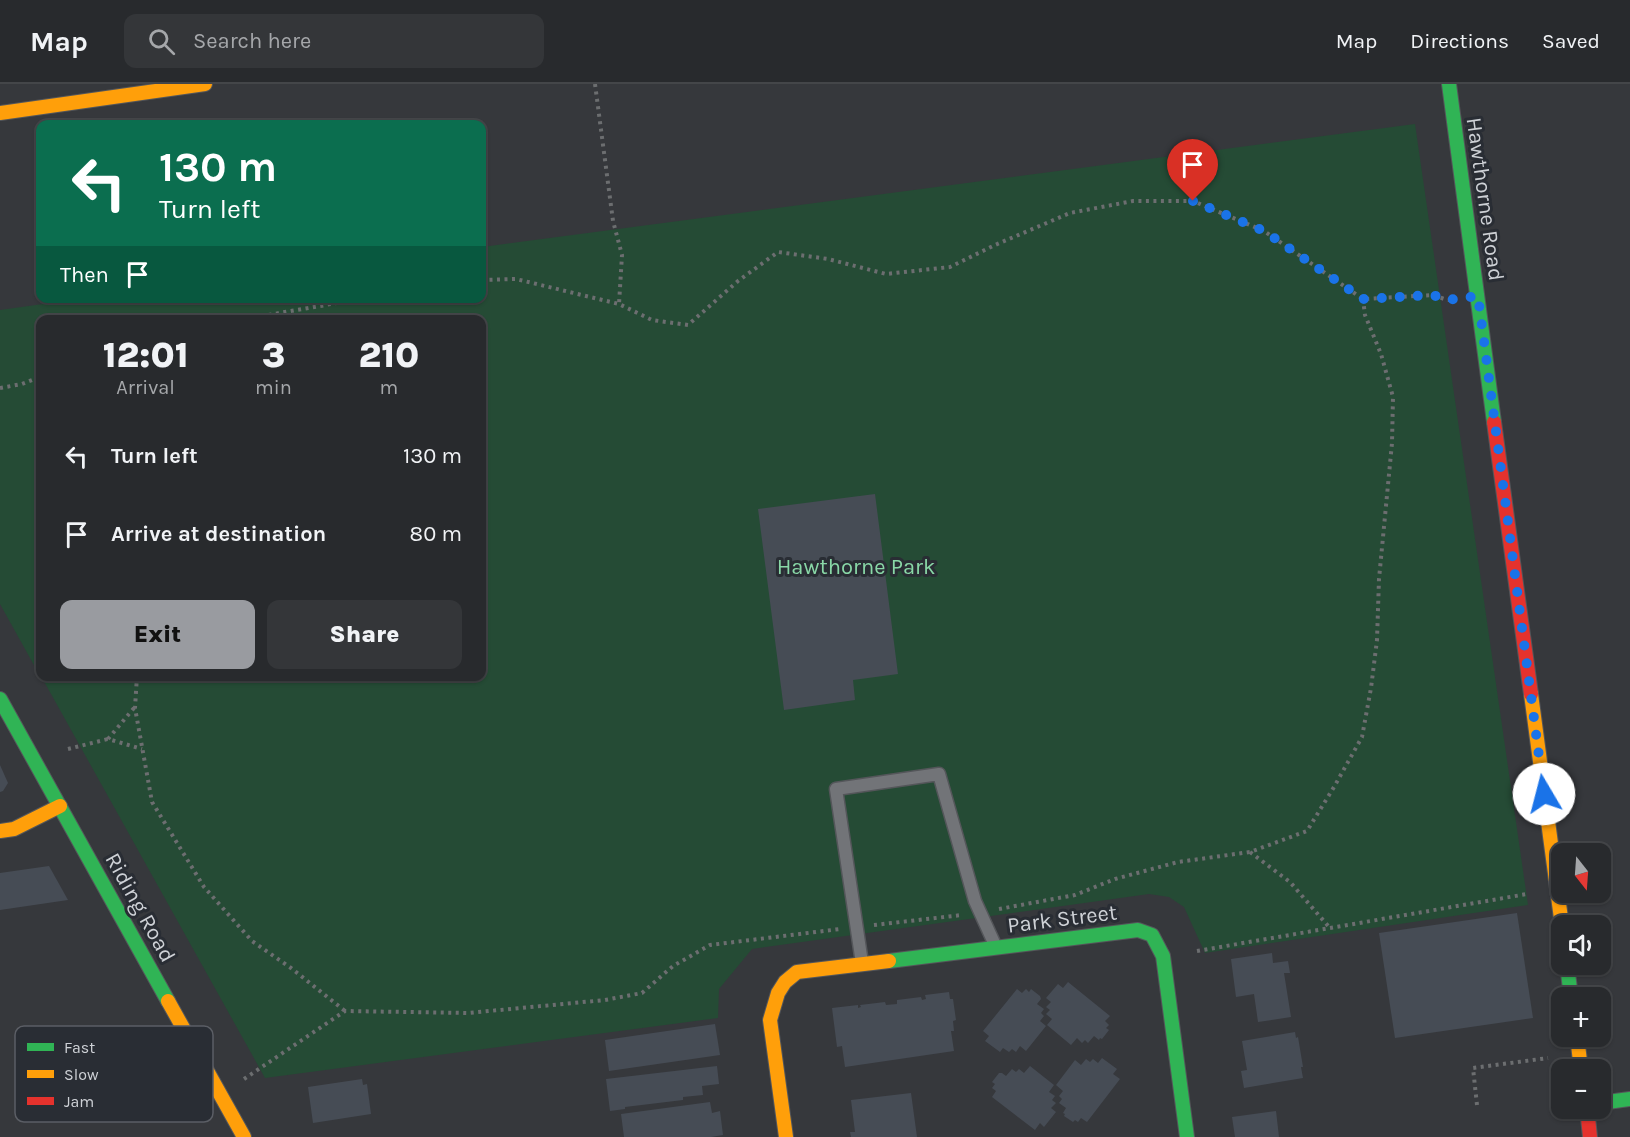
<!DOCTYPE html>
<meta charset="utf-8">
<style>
body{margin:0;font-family:Karla,sans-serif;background:#343639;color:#f1f3f6;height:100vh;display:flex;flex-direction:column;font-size:22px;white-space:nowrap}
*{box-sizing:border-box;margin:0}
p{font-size:20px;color:#a5a7aa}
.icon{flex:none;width:33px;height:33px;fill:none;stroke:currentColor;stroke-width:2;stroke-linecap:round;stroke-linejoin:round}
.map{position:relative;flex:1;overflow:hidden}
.panel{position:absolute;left:36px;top:231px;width:450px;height:366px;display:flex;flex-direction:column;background:#282a2d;border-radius:12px;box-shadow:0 2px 4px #0004,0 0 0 2px #444649}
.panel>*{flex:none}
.hud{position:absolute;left:36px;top:36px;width:450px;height:183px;border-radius:12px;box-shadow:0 2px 4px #0004,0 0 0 2px #444649;background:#0b6e4f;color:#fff;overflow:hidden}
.needle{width:39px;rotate:163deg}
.fabs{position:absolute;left:1551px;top:759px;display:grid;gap:12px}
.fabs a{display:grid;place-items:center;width:60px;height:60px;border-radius:12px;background:#282a2d;box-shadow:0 2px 4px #0004,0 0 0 2px #444649;font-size:30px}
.pin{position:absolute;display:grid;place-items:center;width:51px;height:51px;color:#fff;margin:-62px -26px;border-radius:50% 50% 50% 0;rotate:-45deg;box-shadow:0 0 6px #0007}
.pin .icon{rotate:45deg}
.me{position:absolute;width:66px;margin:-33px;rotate:352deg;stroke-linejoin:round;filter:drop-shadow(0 0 4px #0008)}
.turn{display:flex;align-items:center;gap:21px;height:126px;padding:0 24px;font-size:27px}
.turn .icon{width:78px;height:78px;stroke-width:2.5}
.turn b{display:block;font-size:42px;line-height:51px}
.then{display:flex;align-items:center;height:57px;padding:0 24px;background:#0003;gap:12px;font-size:22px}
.eta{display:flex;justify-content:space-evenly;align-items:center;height:102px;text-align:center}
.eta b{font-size:36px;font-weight:800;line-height:42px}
.primary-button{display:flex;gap:12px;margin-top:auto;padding:12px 24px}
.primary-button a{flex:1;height:69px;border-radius:12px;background:#999ba0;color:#111;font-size:24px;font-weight:800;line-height:69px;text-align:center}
.primary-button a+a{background:#343639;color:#f1f3f6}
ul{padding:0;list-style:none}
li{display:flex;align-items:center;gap:18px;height:78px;padding:0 24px}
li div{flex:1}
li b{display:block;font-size:22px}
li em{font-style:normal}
header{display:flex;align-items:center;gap:36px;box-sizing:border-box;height:84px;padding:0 30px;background:#282a2d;border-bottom:2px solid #444649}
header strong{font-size:28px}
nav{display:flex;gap:33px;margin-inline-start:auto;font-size:21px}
.search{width:420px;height:54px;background:#343639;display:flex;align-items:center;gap:15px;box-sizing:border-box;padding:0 21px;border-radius:12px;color:#a5a7aa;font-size:22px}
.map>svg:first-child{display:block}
.green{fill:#254b35}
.building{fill:#464c55}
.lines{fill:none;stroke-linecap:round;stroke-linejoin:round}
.lane-casing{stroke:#54565a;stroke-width:15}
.fast-casing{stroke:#54565a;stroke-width:16}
.slow-casing{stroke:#54565a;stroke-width:16}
.jam-casing{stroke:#54565a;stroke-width:16}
.path{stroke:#6c6e70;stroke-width:4;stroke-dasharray:3 4.5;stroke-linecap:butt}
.lane{stroke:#727478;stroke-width:12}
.fast{stroke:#30b455;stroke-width:14}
.slow{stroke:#ff9f0a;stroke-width:14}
.jam{stroke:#e5322d;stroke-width:14}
.route{stroke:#1a73e8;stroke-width:10;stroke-dasharray:0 18}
.labels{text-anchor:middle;stroke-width:6;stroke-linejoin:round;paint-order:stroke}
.street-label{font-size:22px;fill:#ced1d6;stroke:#292d34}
.park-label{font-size:22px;fill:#89d8a7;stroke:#292d34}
.key{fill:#292d34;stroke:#5b5e65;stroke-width:1.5}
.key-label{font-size:16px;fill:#ced1d6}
</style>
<header>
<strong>Map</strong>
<div class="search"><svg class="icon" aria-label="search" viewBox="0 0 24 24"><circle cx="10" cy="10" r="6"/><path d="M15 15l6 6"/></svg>Search here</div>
<nav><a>Map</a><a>Directions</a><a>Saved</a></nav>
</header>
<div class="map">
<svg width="1630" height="1053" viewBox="0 0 1630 1053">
<rect width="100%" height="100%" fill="#36383c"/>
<polygon class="green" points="1415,40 1528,821 1205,869 1184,823 1169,813 1149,810 752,865 719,905 718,934 265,994 41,592 482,592 482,236 40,236 40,592 0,520 0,226 86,214 482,214 482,163"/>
<g class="building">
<polygon points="875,410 898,590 853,596 855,616 784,626 758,425"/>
<polygon points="0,681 8,699 3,707 0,708"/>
<polygon points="49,782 68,816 0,826 0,789"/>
<polygon points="1517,829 1533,934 1395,954 1379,849"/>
<polygon points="1272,869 1273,879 1288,877 1290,889 1284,889 1291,933 1258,938 1254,910 1236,913 1231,875"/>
<polygon points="1068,898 1110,932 1105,937 1109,941 1106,944 1109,946 1102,955 1100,954 1099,956 1094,952 1088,959 1085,956 1082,959 1077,954 1071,961 1047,941 1052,935 1046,930 1050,926 1046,923 1051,918 1046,914 1058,900 1063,904"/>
<polygon points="1017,905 1022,909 1026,905 1029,908 1031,905 1040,912 1041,915 1037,920 1044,925 1041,929 1044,932 1040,937 1046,942 1026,967 1020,962 1016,968 1012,965 1009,968 1003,964 1000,968 985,957 989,952 983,947"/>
<polygon points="949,908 950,915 953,915 956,936 953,937 954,947 951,947 954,967 845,983 842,962 837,963 832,924 858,921 858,924 861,923 860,921 885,918 886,921 897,920 897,916 921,913 922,916 926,915 925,911"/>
<polygon points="715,940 720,971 609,987 605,956"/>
<polygon points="1295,948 1296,954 1298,953 1303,983 1301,983 1303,994 1244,1004 1241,987 1247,986 1242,957"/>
<polygon points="1102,974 1117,985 1113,990 1120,995 1087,1038 1081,1034 1078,1038 1075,1036 1073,1038 1064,1032 1065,1030 1063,1029 1066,1024 1059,1019 1062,1015 1059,1012 1063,1007 1056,1001 1075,976 1081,981 1086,975 1090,978 1093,975 1098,979"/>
<polygon points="717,982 719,1000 702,1002 703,1011 683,1013 683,1016 625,1023 625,1025 610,1027 606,995"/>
<polygon points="1030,982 1054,1001 1049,1008 1055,1012 1052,1016 1056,1019 1051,1024 1056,1028 1044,1043 1040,1039 1035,1046 992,1013 996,1007 992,1004 995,1000 992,998 999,989 1002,989 1006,992 1012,985 1016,988 1019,985 1024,989"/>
<polygon points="362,995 363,1001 367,1000 371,1030 313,1039 308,1003"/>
<polygon points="911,1009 917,1053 851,1053 850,1048 855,1048 851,1016"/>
<polygon points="710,1018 712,1029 720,1027 723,1051 711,1053 624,1053 621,1030"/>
<polygon points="1276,1027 1279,1053 1235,1053 1232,1033"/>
</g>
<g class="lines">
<defs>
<polyline id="lane" points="862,879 836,705 939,690 975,817 995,861"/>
<g id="fast">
<polyline points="1449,0 1494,338"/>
<polyline points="0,615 168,917"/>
<polyline points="889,877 1138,846 1152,851 1163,872 1187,1053"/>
<polyline points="1567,880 1571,914"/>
<polyline points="1600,1019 1630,1015"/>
</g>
<g id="slow">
<polyline points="0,29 205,0"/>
<polyline points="1531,610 1562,842"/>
<polyline points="0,747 14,745 60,722"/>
<polyline points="168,917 244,1053"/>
<polyline points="1577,952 1581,986"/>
<polyline points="786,1053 770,936 778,909 785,898 797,888 889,877"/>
</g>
<g id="jam">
<polyline points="1494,338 1531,610"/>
<polyline points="1587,1024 1590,1053"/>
</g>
</defs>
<use href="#lane" class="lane-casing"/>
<use href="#fast" class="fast-casing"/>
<use href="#slow" class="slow-casing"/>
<use href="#jam" class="jam-casing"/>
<g class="path">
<polyline points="595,0 613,137 622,171 619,220"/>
<polyline points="482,196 516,195 619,220 652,236 688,241 738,197 778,168 828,175 886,190 950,183 995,161 1070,129 1133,117 1193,117 1264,147 1363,215 1433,211 1447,216 1450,216"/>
<polyline points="239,236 366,214"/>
<polyline points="0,304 22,300 40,293"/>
<polyline points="137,592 135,624 152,718 204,803 252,857 291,884 345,927"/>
<polyline points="134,624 108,655 142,665"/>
<polyline points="68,665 108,655"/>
<polyline points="1250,768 1290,798 1329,843"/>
<polyline points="999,825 1075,811 1115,795 1178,778 1250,768 1307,747 1334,703 1362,653 1371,604 1377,556 1379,495 1392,359 1393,313 1381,270 1365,231 1363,215"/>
<polyline points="874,841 962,831"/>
<polyline points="1197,867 1527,810"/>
<polyline points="244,995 345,927 468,929 605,916 642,909 673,882 710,861 840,845"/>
<polyline points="1477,1021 1473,984 1548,974"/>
</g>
<use href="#lane" class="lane"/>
<use href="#fast" class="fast"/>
<use href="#slow" class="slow"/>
<use href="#jam" class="jam"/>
</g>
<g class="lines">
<polyline class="route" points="1193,117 1264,147 1363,215 1433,211 1447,216 1478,212 1544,710"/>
</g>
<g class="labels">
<g class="street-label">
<text transform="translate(1486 115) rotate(82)" y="8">Hawthorne Road</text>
<text transform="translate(141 823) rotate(61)" y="8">Riding Road</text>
<text transform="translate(1062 834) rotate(-7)" y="8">Park Street</text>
</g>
<g class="park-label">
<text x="856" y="490">Hawthorne Park</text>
</g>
</g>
<rect x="15" y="942" width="198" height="96" rx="9" class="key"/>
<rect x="27" y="959" width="27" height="8" fill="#30b455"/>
<rect x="27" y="986" width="27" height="8" fill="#ff9f0a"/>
<rect x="27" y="1013" width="27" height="8" fill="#e5322d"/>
<g class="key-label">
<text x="64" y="969">Fast</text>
<text x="64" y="996">Slow</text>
<text x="64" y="1023">Jam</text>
</g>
</svg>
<div class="fabs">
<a><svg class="needle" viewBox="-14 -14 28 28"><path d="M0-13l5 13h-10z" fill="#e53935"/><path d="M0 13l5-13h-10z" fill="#a5a7aa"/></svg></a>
<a><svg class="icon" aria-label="sound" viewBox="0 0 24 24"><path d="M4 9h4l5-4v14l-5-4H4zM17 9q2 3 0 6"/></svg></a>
<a>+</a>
<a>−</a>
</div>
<div class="pin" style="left:1193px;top:117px;background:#d93025"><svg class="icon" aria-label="arrive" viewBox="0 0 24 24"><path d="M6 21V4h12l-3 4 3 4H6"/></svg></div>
<svg class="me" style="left:1544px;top:710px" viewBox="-20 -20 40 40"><circle r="19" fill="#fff"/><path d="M0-13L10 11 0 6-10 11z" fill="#1a73e8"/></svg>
<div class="hud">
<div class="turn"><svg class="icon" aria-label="left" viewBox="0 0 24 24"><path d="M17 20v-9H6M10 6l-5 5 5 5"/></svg><div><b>130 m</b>Turn left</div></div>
<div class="then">Then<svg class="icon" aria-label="arrive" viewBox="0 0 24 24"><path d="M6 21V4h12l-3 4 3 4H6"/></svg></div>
</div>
<section class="panel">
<div class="eta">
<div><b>12:01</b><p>Arrival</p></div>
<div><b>3</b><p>min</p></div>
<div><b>210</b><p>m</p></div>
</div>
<ul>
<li><svg class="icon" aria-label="left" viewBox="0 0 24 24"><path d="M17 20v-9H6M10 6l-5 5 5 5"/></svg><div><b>Turn left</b></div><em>130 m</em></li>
<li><svg class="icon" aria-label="arrive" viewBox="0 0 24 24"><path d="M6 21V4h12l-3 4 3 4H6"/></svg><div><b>Arrive at destination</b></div><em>80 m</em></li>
</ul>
<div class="primary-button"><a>Exit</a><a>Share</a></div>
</section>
</div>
